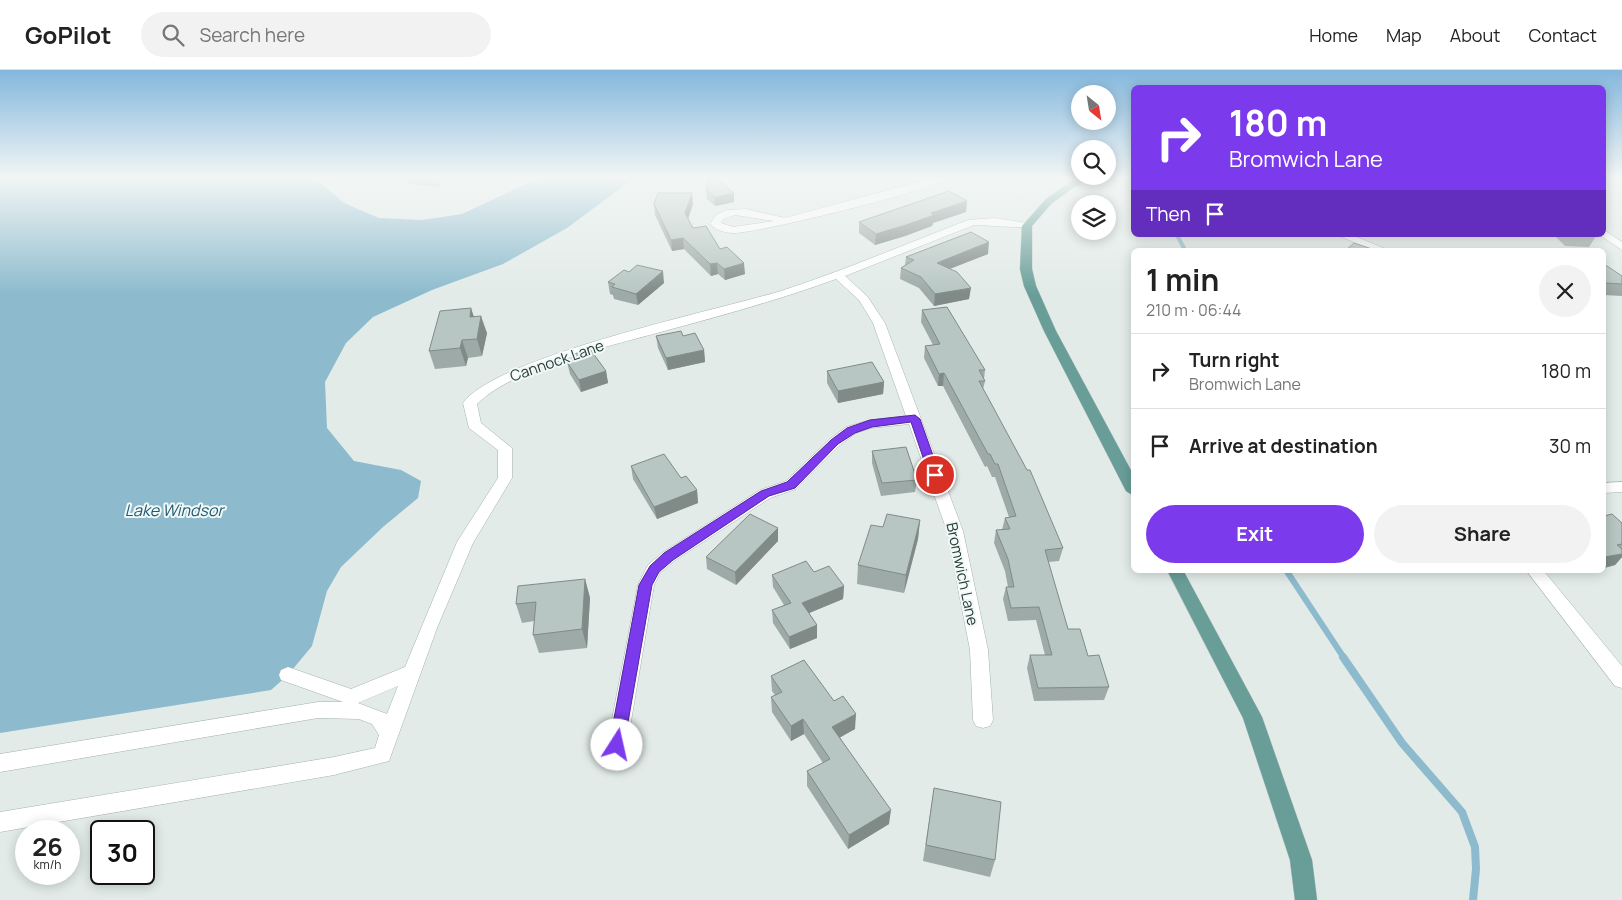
<!DOCTYPE html>
<meta charset="utf-8">
<style>
body{margin:0;font-family:Manrope,sans-serif;background:#f2f2f2;color:#222;height:100vh;display:flex;flex-direction:column;font-size:19px;white-space:nowrap}
*{box-sizing:border-box;margin:0}
p{font-size:16px;color:#767676}
.icon{flex:none;width:28px;height:28px;fill:none;stroke:currentColor;stroke-width:2;stroke-linecap:round;stroke-linejoin:round}
.map{position:relative;flex:1;overflow:hidden}
.side{position:absolute;left:1131px;top:178px;width:475px;height:325px;display:flex;flex-direction:column;background:#fff;border-radius:8px;box-shadow:0 2px 12px #0003}
.side>*{flex:none}
.banner{position:absolute;left:1131px;top:15px;width:475px;height:152px;border-radius:8px;box-shadow:0 2px 12px #0003;background:#7c3aed;color:#fff;overflow:hidden}
.needle{width:32px;rotate:150deg}
.controls{position:absolute;left:1071px;top:15px;display:grid;gap:10px}
.controls a{display:grid;place-items:center;width:45px;height:45px;border-radius:50%;background:#fff;box-shadow:0 2px 12px #0003;font-size:25px}
.speed{position:absolute;left:15px;top:750px;display:flex;gap:10px;font-size:25px;font-weight:700;text-align:center}
.speed>*{display:grid;place-content:center;width:65px;height:65px;border-radius:50%;background:#fff;box-shadow:0 2px 12px #0003;line-height:1}
.speed small{font-size:12px;font-weight:400}
.speed .limit{border:2px solid #111;border-radius:8px;background:#fff;color:#111}
.pin{position:absolute;display:grid;place-items:center;width:42px;height:42px;color:#fff;margin:-21px;border:2px solid #fff;border-radius:50%;box-shadow:0 1px 5px #0007}
.me{position:absolute;width:55px;margin:-28px;rotate:10deg;stroke-linejoin:round;filter:drop-shadow(0 0 4px #0008)}
.turn{display:flex;align-items:center;gap:18px;height:105px;padding:0 15px;font-size:22px}
.turn .icon{width:65px;height:65px;stroke-width:2.5}
.turn b{display:block;font-size:35px;line-height:42px}
.then{display:flex;align-items:center;height:48px;padding:0 15px;background:#0003;gap:10px;font-size:19px}
.round{display:grid;place-items:center;flex:none;width:52px;height:52px;border-radius:26px;background:#f2f2f2}
.head{display:flex;align-items:center;justify-content:space-between;height:85px;padding:0 15px}
h1{font-size:30px;font-weight:700;line-height:38px}
.action{display:flex;gap:10px;margin-top:auto;padding:10px 15px}
.action a{flex:1;height:58px;border-radius:30px;background:#7c3aed;color:#fff;font-size:20px;font-weight:700;line-height:58px;text-align:center}
.action a+a{background:#f2f2f2;color:#222}
ul{padding:0;list-style:none}
li{display:flex;align-items:center;gap:15px;height:75px;padding:0 15px;border-top:1px solid #e0e0e0}
li div{flex:1}
li b{display:block;font-size:19px}
li em{font-style:normal}
header{display:flex;align-items:center;gap:30px;box-sizing:border-box;height:70px;padding:0 25px;background:#fff;border-bottom:1px solid #e0e0e0}
header strong{font-size:24px}
nav{display:flex;gap:28px;margin-inline-start:auto;font-size:18px}
.search{width:350px;height:45px;background:#f2f2f2;display:flex;align-items:center;gap:12px;box-sizing:border-box;padding:0 18px;border-radius:28px;color:#767676;font-size:19px}
.map>svg:first-child{display:block}
.water{fill:#8dbbcd}
.lines{fill:none;stroke-linecap:round;stroke-linejoin:round}
.stream-far2{stroke:#8dbbcd;stroke-width:4}
.stream-far1{stroke:#8dbbcd;stroke-width:6}
.stream{stroke:#8dbbcd;stroke-width:8}
.minor-casing{stroke:#a5b3b0;stroke-width:1}
.major-casing{stroke:#c1c8c7;stroke-width:1}
.minor{fill:#fff;fill-rule:evenodd}
.major{fill:#699e98;fill-rule:evenodd}
.wall{fill:#9daaa7}
.shaded-wall{fill:#808b88}
.building{fill:#b7c6c2;stroke:#808b88}
.route{fill:#7c3aed;stroke:#51269a}
.labels{text-anchor:middle;stroke-width:4;stroke-linejoin:round;paint-order:stroke}
.street-label{font-size:15px;fill:#233b38;stroke:#f2f8f6}
.water-label{font-size:16px;font-style:italic;fill:#205b74;stroke:#f2f8f6}
</style>
<header>
<strong>GoPilot</strong>
<div class="search"><svg class="icon" aria-label="search" viewBox="0 0 24 24"><circle cx="10" cy="10" r="6"/><path d="M15 15l6 6"/></svg>Search here</div>
<nav><a>Home</a><a>Map</a><a>About</a><a>Contact</a></nav>
</header>
<div class="map">
<svg width="1622" height="830" viewBox="0 0 1622 830">
<rect width="100%" height="100%" fill="#e2ebe8"/>
<polygon class="water" points="0,108 318,108 318,111 344,133 379,148 422,150 462,144 539,108 642,108 626,114 567,158 503,194 432,220 373,247 346,273 325,312 327,358 354,391 401,400 421,411 418,428 383,457 341,497 327,521 312,576 288,605 271,620 0,663"/>
<g class="lines">
<polyline class="stream-far2" points="1177,165 1185,180"/>
<polyline class="stream-far1" points="1286,500 1344,588"/>
<polyline class="stream" points="1343,587 1402,673 1462,742 1475,777 1476,799 1473,830"/>
<defs>
<g id="minor">
<path d="M 933,108 L 948,108 C 935,120 758,163 734,163 C 725,163 716,160 710,154 L 716,145 L 726,140 L 746,139 L 785,148 ZM 735,145 L 774,151 L 733,157 L 721,153 L 723,149 Z"/>
<path d="M 995,148 L 1027,153 L 1032,156 C 1029,159 984,155 974,155 L 845,206 L 867,226 L 885,253 L 963,461 L 988,580 L 993,650 L 990,656 L 983,658 L 976,656 L 973,650 L 970,580 L 947,461 L 909,354 L 871,358 L 856,363 L 840,375 L 796,419 L 770,428 L 674,491 L 660,503 L 654,515 L 627,675 L 624,681 L 617,684 L 610,681 L 607,675 L 638,515 L 648,495 L 662,483 L 760,420 L 786,411 L 830,369 L 846,357 L 870,350 L 906,346 L 873,253 L 859,230 L 836,209 C 781,229 724,245 668,260 C 615,275 515,296 477,334 L 481,353 L 512,378 L 512,408 L 473,473 L 437,558 L 389,691 L 334,705 L 0,762 L 0,742 L 334,687 L 375,678 L 379,665 L 372,654 L 359,649 L 318,648 L 0,702 L 0,684 L 318,632 L 343,632 L 281,610 L 279,605 L 281,600 L 288,597 L 351,619 L 405,597 L 457,472 L 498,408 L 498,380 L 469,358 L 463,333 C 495,287 718,240 781,221 C 845,200 906,174 968,150 ZM 398,616 L 387,644 L 358,633 Z"/>
<polygon points="1604,160 1622,172 1622,180 1600,165 1604,165"/>
<polygon points="1337,165 1352,165 1388,180 1373,180"/>
<polygon points="1622,412 1622,422 1604,423 1604,413"/>
<polygon points="1526,500 1543,500 1622,596 1622,618 1615,616"/>
</g>
<g id="major">
<polygon points="1079,108 1092,108 1074,117 1051,134 1032,156 1032,199 1036,216 1056,261 1134,406 1134,426 1126,421 1044,261 1024,216 1020,199 1022,156 1045,130 1068,113"/>
<polygon points="1167,500 1183,500 1262,647 1312,790 1317,830 1295,830 1290,790 1243,648"/>
</g>
</defs>
<use href="#minor" class="minor-casing"/>
<use href="#major" class="major-casing"/>
<use href="#minor" class="minor"/>
<use href="#major" class="major"/>
</g>
<g class="wall">
<polygon points="406,108 438,108 440,117 409,114"/>
<polygon points="706,120 734,132 715,136 707,129"/>
<polygon points="654,134 693,134 688,149 693,158 720,179 745,204 725,210 718,204 711,206 684,179 672,181 655,145"/>
<polygon points="966,142 933,153 932,156 905,166 875,175 859,163 859,152"/>
<polygon points="1554,165 1596,165 1596,166 1589,177 1565,176"/>
<polygon points="988,184 950,199 969,229 934,236 919,218 900,209 901,198 905,195 906,187"/>
<polygon points="1604,194 1622,214 1622,226 1604,225"/>
<polygon points="608,212 664,213 638,235 614,229 613,225 610,224"/>
<polygon points="922,240 985,300 984,309 985,311 983,319 1063,478 1059,491 1048,492 1068,559 1088,586 1109,617 1104,630 1034,631 1027,598 1030,585 1045,585 1036,550 1008,551 1003,529 1006,517 1008,517 1005,501 994,473 996,460 1002,460 1005,448 1009,447 995,407 992,407 987,396 985,397 943,316 938,316 924,288 925,276 933,275 921,252"/>
<polygon points="474,246 487,263 482,286 468,288 466,296 435,299 429,281"/>
<polygon points="656,266 683,266 704,280 705,292 668,300 658,278"/>
<polygon points="571,285 606,301 608,313 581,322 570,304 567,292 572,291"/>
<polygon points="827,301 884,312 883,324 838,333 827,313"/>
<polygon points="872,381 917,410 915,422 881,426 872,393"/>
<polygon points="631,396 681,408 697,420 698,433 657,449 633,409"/>
<polygon points="920,450 918,469 904,523 857,514 858,495 883,457"/>
<polygon points="1622,453 1622,487 1615,495 1604,498"/>
<polygon points="778,458 778,471 736,515 707,499 706,487"/>
<polygon points="814,502 844,516 843,529 809,543 817,555 817,568 790,579 773,553 772,540 784,535 773,517 772,505"/>
<polygon points="585,509 590,528 587,578 539,583 533,565 534,551 522,553 516,534"/>
<polygon points="771,606 855,659 840,667 889,754 848,779 807,716 807,701 823,693 804,664 791,671 772,642 771,627 775,625 772,621"/>
<polygon points="934,718 995,790 990,807 923,791"/>
</g>
<g class="shaded-wall">
<polygon points="692,123 693,134 686,154 685,143"/>
<polygon points="734,123 734,132 715,136 715,127"/>
<polygon points="967,131 966,142 933,153 932,156 905,166 875,175 876,164 931,143"/>
<polygon points="683,168 684,179 672,181 671,170"/>
<polygon points="989,172 988,184 936,204 937,193"/>
<polygon points="717,193 718,204 711,206 710,194"/>
<polygon points="744,193 745,204 725,210 724,199"/>
<polygon points="663,201 664,213 638,235 636,224"/>
<polygon points="971,218 969,229 934,236 935,224"/>
<polygon points="471,238 477,256 470,247"/>
<polygon points="481,246 487,263 482,286 477,269"/>
<polygon points="462,270 468,288 466,296 460,278"/>
<polygon points="704,280 705,292 668,300 666,288"/>
<polygon points="606,301 608,313 581,322 579,310"/>
<polygon points="944,303 943,316 938,316 939,304"/>
<polygon points="884,312 883,324 838,333 838,321"/>
<polygon points="697,420 698,433 657,449 654,437"/>
<polygon points="920,450 918,469 904,523 906,505"/>
<polygon points="778,458 778,471 736,515 735,502"/>
<polygon points="1622,484 1622,487 1615,495 1604,498 1604,487"/>
<polygon points="585,509 590,528 587,578 582,559"/>
<polygon points="844,516 843,529 802,546 802,533"/>
<polygon points="817,555 817,568 790,579 789,567"/>
<polygon points="856,644 855,659 832,672 832,657"/>
<polygon points="803,649 804,664 791,671 791,656"/>
<polygon points="891,740 889,754 848,779 849,765"/>
</g>
<g class="building">
<polygon points="709,108 716,108 734,123 715,127 706,120"/>
<polygon points="949,121 967,131 931,143 934,145 906,155 876,164 859,152"/>
<polygon points="658,123 692,123 685,143 693,158 706,156 720,179 727,177 744,193 724,199 717,193 710,194 683,168 671,170 654,134"/>
<polygon points="971,162 989,172 937,193 957,202 971,218 935,224 921,207 901,198 914,190 906,187"/>
<polygon points="1354,173 1375,180 1346,180"/>
<polygon points="1604,194 1622,206 1622,214 1604,213"/>
<polygon points="637,195 663,201 636,224 612,217 615,214 608,212 624,200 629,202"/>
<polygon points="947,237 985,300 979,300 985,311 979,311 1027,400 1030,400 1063,478 1045,480 1068,559 1080,559 1088,586 1099,585 1109,617 1038,618 1030,585 1052,585 1039,537 1011,538 1006,517 1014,517 1008,489 996,460 1010,459 1005,448 1016,446 998,394 995,394 990,384 988,384 944,303 939,304 925,276 940,274 922,240"/>
<polygon points="471,238 470,247 481,246 477,269 462,270 460,278 429,281 440,241"/>
<polygon points="681,261 683,266 695,263 704,280 666,288 656,266"/>
<polygon points="590,279 606,301 579,310 567,292 574,290 571,285"/>
<polygon points="872,292 884,312 838,321 827,301"/>
<polygon points="906,377 917,410 882,413 872,381"/>
<polygon points="664,384 681,408 686,406 697,420 654,437 631,396"/>
<polygon points="750,444 778,458 735,502 706,487"/>
<polygon points="887,444 920,450 906,505 858,495 871,455 883,457"/>
<polygon points="1612,444 1622,453 1622,474 1617,475 1622,479 1622,484 1604,487 1604,446"/>
<polygon points="806,491 814,502 829,496 844,516 802,533 817,555 789,567 772,540 791,533 772,505"/>
<polygon points="585,509 582,559 533,565 536,532 516,534 518,516"/>
<polygon points="804,590 834,631 843,626 856,644 832,657 891,740 849,765 807,701 830,689 803,649 791,656 771,627 782,622 771,606"/>
<polygon points="934,718 1001,732 995,790 926,775"/>
</g>
<linearGradient id="sky" x2="0" y2="1"><stop stop-color="#83b7dd"/><stop offset="0.48" stop-color="#f2f6f5"/><stop offset="1" stop-color="#f2f6f5" stop-opacity="0"/></linearGradient>
<rect width="1622" height="224" fill="url(#sky)"/>
<polygon class="route" points="915,345 920,349 940,405 939,407 935,408 929,405 911,352 872,357 855,363 838,374 795,418 769,426 673,490 659,502 652,515 624,675 622,680 617,682 612,680 609,675 639,515 650,496 664,483 761,421 787,412 831,370 847,358 870,350"/>
<g class="labels">
<g class="street-label">
<text transform="translate(557 291) rotate(-19)" y="5">Cannock Lane</text>
<text transform="translate(962 504) rotate(78)" y="5">Bromwich Lane</text>
</g>
<g class="water-label">
<text x="174" y="446">Lake Windsor</text>
</g>
</g>
</svg>
<div class="controls">
<a><svg class="needle" viewBox="-14 -14 28 28"><path d="M0-13l5 13h-10z" fill="#e53935"/><path d="M0 13l5-13h-10z" fill="#767676"/></svg></a>
<a><svg class="icon" aria-label="search" viewBox="0 0 24 24"><circle cx="10" cy="10" r="6"/><path d="M15 15l6 6"/></svg></a>
<a><svg class="icon" aria-label="layers" viewBox="0 0 24 24"><path d="M12 4l9 5-9 5-9-5zM3 14l9 5 9-5"/></svg></a>
</div>
<div class="speed"><div>26<small>km/h</small></div><div class="limit">30</div></div>
<div class="pin" style="left:935px;top:405px;background:#d93025"><svg class="icon" aria-label="arrive" viewBox="0 0 24 24"><path d="M6 21V4h12l-3 4 3 4H6"/></svg></div>
<svg class="me" style="left:617px;top:675px" viewBox="-20 -20 40 40"><circle r="19" fill="#fff"/><path d="M0-13L10 11 0 6-10 11z" fill="#7c3aed"/></svg>
<div class="banner">
<div class="turn"><svg class="icon" aria-label="right" viewBox="0 0 24 24"><path d="M7 20v-9h11M14 6l5 5-5 5"/></svg><div><b>180 m</b>Bromwich Lane</div></div>
<div class="then">Then<svg class="icon" aria-label="arrive" viewBox="0 0 24 24"><path d="M6 21V4h12l-3 4 3 4H6"/></svg></div>
</div>
<section class="side">
<div class="head"><div><h1>1 min</h1><p>210 m · 06:44</p></div><a class="round"><svg class="icon" aria-label="close" viewBox="0 0 24 24"><path d="M6 6l12 12M18 6L6 18"/></svg></a></div>
<ul>
<li><svg class="icon" aria-label="right" viewBox="0 0 24 24"><path d="M7 20v-9h11M14 6l5 5-5 5"/></svg><div><b>Turn right</b><p>Bromwich Lane</p></div><em>180 m</em></li>
<li><svg class="icon" aria-label="arrive" viewBox="0 0 24 24"><path d="M6 21V4h12l-3 4 3 4H6"/></svg><div><b>Arrive at destination</b></div><em>30 m</em></li>
</ul>
<div class="action"><a>Exit</a><a>Share</a></div>
</section>
</div>
